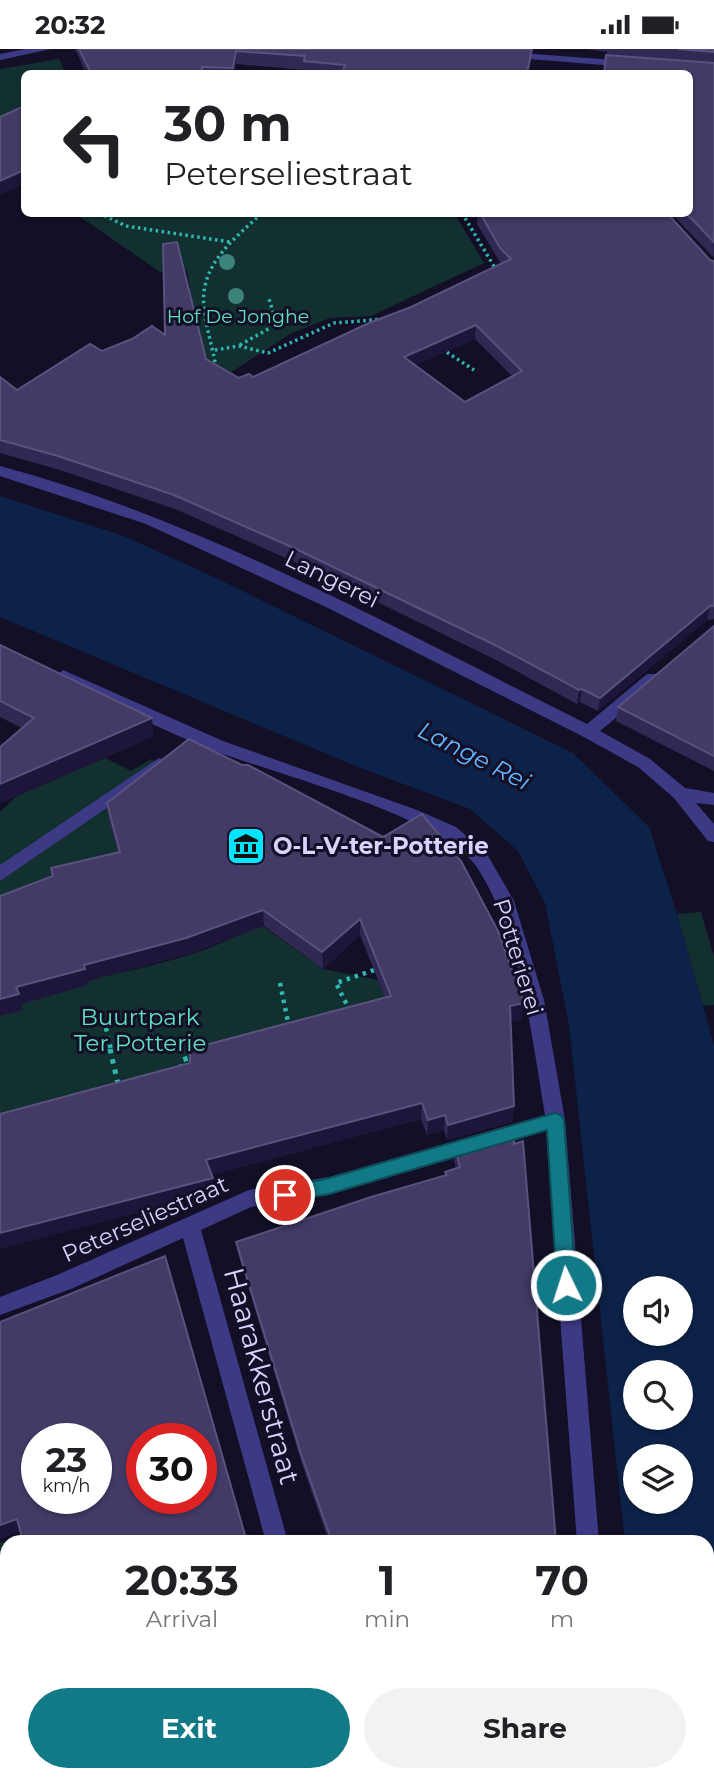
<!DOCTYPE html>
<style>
body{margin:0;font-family:Montserrat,sans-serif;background:#f2f2f2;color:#202124;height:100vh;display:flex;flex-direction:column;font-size:26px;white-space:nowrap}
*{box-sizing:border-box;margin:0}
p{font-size:23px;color:#757577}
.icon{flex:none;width:38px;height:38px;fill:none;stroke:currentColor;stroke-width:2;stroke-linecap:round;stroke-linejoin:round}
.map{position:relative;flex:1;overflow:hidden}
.drawer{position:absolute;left:0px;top:1486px;width:714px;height:247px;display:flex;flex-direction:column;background:#fff;border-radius:21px 21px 0 0;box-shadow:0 2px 5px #0004}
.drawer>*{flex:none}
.guide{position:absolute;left:21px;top:21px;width:672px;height:147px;border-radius:10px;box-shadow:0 2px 5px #0004;background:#fff;color:#202124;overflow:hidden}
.buttons{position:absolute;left:623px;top:1227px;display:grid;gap:14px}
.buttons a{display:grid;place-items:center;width:70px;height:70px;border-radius:50%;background:#fff;box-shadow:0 2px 5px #0004;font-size:35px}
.speed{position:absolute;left:21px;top:1374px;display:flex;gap:14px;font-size:35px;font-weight:700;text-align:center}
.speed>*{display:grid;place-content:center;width:91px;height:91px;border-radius:50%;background:#fff;box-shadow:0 2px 5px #0004;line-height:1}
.speed small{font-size:18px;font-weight:400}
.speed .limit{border:10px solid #d22;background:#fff;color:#111}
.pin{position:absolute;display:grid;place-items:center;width:60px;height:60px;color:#fff;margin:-30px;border:4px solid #fff;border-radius:50%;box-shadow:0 2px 7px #0007}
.me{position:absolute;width:77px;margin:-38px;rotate:356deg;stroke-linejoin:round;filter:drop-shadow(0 0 5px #0008)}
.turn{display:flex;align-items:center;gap:24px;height:147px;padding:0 28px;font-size:32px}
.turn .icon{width:91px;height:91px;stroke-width:2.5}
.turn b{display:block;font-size:49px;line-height:60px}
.eta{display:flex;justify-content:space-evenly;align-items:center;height:119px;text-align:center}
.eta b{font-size:42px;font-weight:700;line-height:49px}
.button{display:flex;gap:14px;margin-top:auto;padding:14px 28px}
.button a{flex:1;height:80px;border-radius:42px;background:#127987;color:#fff;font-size:28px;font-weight:700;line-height:80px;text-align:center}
.button a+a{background:#f2f2f2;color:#202124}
.status{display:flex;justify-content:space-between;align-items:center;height:49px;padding:0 35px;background:#fff;direction:ltr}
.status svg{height:19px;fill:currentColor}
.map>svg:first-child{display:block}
.green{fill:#12302f}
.water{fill:#0c2248;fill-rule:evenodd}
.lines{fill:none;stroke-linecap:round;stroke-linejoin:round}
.path-far2{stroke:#2fb8b0;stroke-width:3.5;stroke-dasharray:2.5 3.5;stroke-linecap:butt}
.path-far1{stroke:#2fb8b0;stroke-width:4.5;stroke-dasharray:3.5 5;stroke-linecap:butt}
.path{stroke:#2fb8b0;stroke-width:5;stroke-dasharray:4.5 6;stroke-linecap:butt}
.minor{fill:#3d3a85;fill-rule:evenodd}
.tree{fill:#3d827b}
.wall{fill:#312854;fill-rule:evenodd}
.shaded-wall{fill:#1d163a}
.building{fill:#433a66;stroke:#5a527e;stroke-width:2;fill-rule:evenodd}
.route{fill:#127987;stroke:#0c4f58;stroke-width:2}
.labels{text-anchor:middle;stroke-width:6;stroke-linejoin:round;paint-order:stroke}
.far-park-label{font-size:19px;fill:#5fe0c0;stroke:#130f26}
.street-label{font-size:23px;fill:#d9d4ff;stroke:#130f26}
.poi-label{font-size:23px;font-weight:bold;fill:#d9d4ff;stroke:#130f26;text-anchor:start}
.park-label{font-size:23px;fill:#5fe0c0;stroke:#130f26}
.water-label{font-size:24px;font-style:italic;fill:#62b6ff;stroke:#130f26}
.near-street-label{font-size:28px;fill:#d9d4ff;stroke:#130f26}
</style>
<div class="status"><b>20:32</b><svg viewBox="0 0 49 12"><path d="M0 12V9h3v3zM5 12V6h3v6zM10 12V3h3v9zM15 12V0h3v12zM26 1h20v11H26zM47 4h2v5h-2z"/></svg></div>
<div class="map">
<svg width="714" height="1732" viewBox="0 0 714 1732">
<rect width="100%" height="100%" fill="#130f26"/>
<g class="green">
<polygon points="59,10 66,24 24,24 24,72 0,82 0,20"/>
<polygon points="76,165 455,165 484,214 371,267 330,269 290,285 213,335 204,328 187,221 160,223"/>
<polygon points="105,709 131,722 151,710 181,727 152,814 0,866 0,763 17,747"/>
<polygon points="701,863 714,908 714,956 703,957 677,865"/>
<path d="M 257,873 L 323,920 L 378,931 L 391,964 L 0,1081 L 0,967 L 22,961 L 20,955 C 44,947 68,937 92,931 C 140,918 220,905 257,873 Z"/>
<polygon points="23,1486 24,1493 7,1493 7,1726 77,1726 79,1732 0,1732 0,1494"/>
</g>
<path class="water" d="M 0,447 L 124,487 L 216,529 L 573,704 L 649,778 L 677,865 L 714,996 L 714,1732 L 692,1732 L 689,1726 L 707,1726 L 707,1493 L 625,1493 L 569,976 L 545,854 L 518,802 L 470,760 L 358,718 L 0,568 ZM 635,1239 L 681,1239 L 681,1284 L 635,1284 ZM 635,1323 L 681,1323 L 681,1368 L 635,1368 ZM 635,1407 L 681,1407 L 681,1452 L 635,1452 Z"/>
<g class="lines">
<g class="path-far2">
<polyline points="99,164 126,177 230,193"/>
<polyline points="462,164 495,219"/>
<polyline points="240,296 277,275 269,250"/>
<polyline points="442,300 474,321"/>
<polyline points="215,301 239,297 268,304 334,274 385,270"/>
<path d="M 216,319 C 213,299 206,279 204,259 C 199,216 234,190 262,164"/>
</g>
<g class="path-far1">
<polyline points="280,934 289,978"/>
<polyline points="350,962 336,934 377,920"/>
<polyline points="106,979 111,1001"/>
</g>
<g class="path">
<polyline points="110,1000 119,1039"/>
<polyline points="181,1020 182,1011 195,1007"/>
<polyline points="0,1658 4,1669"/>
</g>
<g class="minor">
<polygon points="26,0 51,0 0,11 0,5"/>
<polygon points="508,3 627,12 633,15 627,18 504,8 504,4"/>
<path d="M 0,417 C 202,471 400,582 587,675 L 647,625 L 659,625 L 661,629 L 659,633 L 600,682 L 650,710 L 685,739 L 714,744 L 714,756 L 696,754 L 714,775 L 714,793 L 708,792 L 674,749 L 638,718 L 582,687 L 326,558 L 146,475 L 0,427 Z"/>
<path d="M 63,621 L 223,692 L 417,761 L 456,778 L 487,805 L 514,852 L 544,951 L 565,1071 L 599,1493 L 577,1493 L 546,1082 L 329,1146 L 251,1158 L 201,1181 L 288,1493 L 266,1493 L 183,1189 L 71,1240 L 0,1266 L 0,1248 L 57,1226 L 249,1141 L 329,1128 L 545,1066 C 532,989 520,882 476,817 C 443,768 273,724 212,701 C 160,680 109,654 57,631 L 55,627 Z"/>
<polygon points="159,709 165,711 167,715 165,719 0,832 0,816"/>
<polygon points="341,1726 365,1726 367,1732 343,1732"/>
<polygon points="621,1726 645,1726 647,1732 623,1732"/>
</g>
</g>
<g class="tree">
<circle cx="227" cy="213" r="8"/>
<circle cx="236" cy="247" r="8"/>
</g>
<g class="wall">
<polygon points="75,0 533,0 533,2 532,2 529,24 304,24 304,21 236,15 235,24 86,24"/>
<polygon points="585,0 714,0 714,209 671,164 690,164 604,24 607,3"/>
<path d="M 478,164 L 667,164 L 710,211 L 714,212 L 714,570 L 707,571 L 598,662 L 580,653 L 577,655 L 494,610 L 297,514 L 175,460 L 60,421 L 0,404 L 0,328 L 17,341 L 102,302 L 165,286 L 239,329 L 253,328 L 411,258 L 501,215 L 477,175 ZM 475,290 L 512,327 L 465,353 L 415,316 Z"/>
<polygon points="714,577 714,722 616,672 618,658"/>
<polygon points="0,596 154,687 0,754 0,698 22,679 0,668"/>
<polygon points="189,690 522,970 510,973 514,1057 512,1073 447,1091 444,1081 427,1086 421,1070 211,1126 214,1144 190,1014 385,949 360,886 323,920 264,877 188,905 87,932 88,936 21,955 23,961 0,967 118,804 109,771 107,754"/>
<polygon points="514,1095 556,1493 329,1493 302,1415 238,1204 236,1193 445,1127 445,1123 456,1119 454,1112 455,1100"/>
</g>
<g class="shaded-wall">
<polygon points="532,0 529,24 527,24"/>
<polygon points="236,2 236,15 235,24 233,24"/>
<polygon points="24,121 24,135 0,146 0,132"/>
<polygon points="476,276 475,290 403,322 404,308"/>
<polygon points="710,557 707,571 598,662 600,649"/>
<polygon points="582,640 580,653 577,655 579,641"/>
<polygon points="152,669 154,687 0,754 0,735"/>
<polygon points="263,861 264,877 188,905 87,932 88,936 21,955 23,961 0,967 0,950 16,938 84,916"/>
<polygon points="360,870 360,886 323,920 322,903"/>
<polygon points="524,954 522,970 508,974 510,957"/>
<polygon points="422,1054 421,1070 208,1127 206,1111"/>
<polygon points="514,1057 512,1073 447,1091 448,1076"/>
<polygon points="445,1066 444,1081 427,1086 428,1071"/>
<polygon points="213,1129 214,1144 0,1200 0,1184"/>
<polygon points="17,1470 22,1482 0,1490 0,1476"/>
</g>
<g class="building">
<polygon points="79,0 532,0 527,24 342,24 345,16 304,12 305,7 236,2 233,19 202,18 202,24 91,24"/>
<polygon points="678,0 714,0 714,3"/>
<polygon points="606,6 714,14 714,193 686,164 690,164 690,24 604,24"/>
<polygon points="24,57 24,121 0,132 0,68"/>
<path d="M 480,164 L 667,164 L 710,211 L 714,212 L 714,557 L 710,557 L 600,649 L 582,640 L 579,641 L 495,596 L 296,500 L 174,446 L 58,407 L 0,391 L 0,328 L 17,341 L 90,295 L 102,302 L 132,290 L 152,277 L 165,286 L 163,195 L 177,193 L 206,310 L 239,329 L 249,325 L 253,328 L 369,274 L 411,258 L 511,210 L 500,199 ZM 476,276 L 522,322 L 465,353 L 404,308 Z"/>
<polygon points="714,577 714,707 618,658"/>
<polygon points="0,596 152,669 0,735 0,698 34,669 0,652"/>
<polygon points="189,690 242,716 248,716 383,788 422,765 461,812 498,882 524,954 510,957 514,1057 448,1076 445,1066 428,1071 422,1054 206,1111 213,1129 0,1184 0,1065 190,1014 190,1000 391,947 360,870 322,903 263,861 186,889 84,916 85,920 16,938 19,945 0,950 0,847 53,827 51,819 120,803 107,754"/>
<polygon points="514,1083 514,1095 523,1092 556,1493 332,1493 301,1405 236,1193 371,1148 447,1126 445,1123 460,1118 455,1100"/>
<path d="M 165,1207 L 247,1493 L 23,1493 L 17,1470 L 0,1476 L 0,1273 ZM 37,1390 L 96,1390 L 96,1449 L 37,1449 ZM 142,1390 L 201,1390 L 201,1449 L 142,1449 Z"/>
<polygon points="74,1726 313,1726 315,1732 75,1732"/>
<polygon points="406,1726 592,1726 594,1732 408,1732"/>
</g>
<polygon class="route" points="555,1064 561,1066 564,1071 576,1236 573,1242 566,1245 560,1242 557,1236 547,1081 329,1145 285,1153 279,1151 276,1146 279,1140 285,1138 329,1129"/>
<defs>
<symbol id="museum-square" viewBox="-11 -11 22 22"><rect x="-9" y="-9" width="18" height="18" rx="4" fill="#00e5ff" stroke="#130f26"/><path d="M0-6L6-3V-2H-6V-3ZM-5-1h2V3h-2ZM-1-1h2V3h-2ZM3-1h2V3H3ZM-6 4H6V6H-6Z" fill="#111"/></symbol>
</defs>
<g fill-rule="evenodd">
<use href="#museum-square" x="224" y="775" width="44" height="44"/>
</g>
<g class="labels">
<g class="far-park-label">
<text x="238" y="274">Hof De Jonghe</text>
</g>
<g class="street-label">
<text transform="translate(332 530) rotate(26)" y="8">Langerei</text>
<text transform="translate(518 908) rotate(73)" y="8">Potterierei</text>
<text transform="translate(145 1170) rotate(-24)" y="8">Peterseliestraat</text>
</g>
<g class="poi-label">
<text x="273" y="805">O-L-V-ter-Potterie</text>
</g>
<g class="park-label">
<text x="140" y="976">Buurtpark<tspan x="140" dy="26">Ter Potterie</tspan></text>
</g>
<g class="water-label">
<text transform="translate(474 707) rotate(27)" y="8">Lange Rei</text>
</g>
<g class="near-street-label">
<text transform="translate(262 1327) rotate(75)" y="10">Haarakkerstraat</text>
</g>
</g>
</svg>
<div class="buttons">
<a><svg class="icon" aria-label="sound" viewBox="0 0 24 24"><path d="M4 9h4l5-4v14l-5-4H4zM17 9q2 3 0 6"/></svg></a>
<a><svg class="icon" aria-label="search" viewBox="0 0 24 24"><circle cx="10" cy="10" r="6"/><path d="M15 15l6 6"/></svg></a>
<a><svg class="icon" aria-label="layers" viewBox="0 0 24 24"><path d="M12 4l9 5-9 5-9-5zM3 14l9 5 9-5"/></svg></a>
</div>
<div class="speed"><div>23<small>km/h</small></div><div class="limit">30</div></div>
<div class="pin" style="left:285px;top:1146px;background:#d93025"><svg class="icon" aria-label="arrive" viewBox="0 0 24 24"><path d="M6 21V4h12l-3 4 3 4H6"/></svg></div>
<svg class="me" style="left:566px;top:1236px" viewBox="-20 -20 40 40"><circle r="17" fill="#127987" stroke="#fff" stroke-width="3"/><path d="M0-11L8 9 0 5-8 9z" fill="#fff"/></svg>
<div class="guide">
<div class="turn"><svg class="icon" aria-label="left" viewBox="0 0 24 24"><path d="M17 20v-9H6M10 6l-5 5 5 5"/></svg><div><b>30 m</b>Peterseliestraat</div></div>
</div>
<section class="drawer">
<div class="eta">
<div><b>20:33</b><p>Arrival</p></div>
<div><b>1</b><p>min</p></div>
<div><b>70</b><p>m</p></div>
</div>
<div class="button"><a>Exit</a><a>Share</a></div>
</section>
</div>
